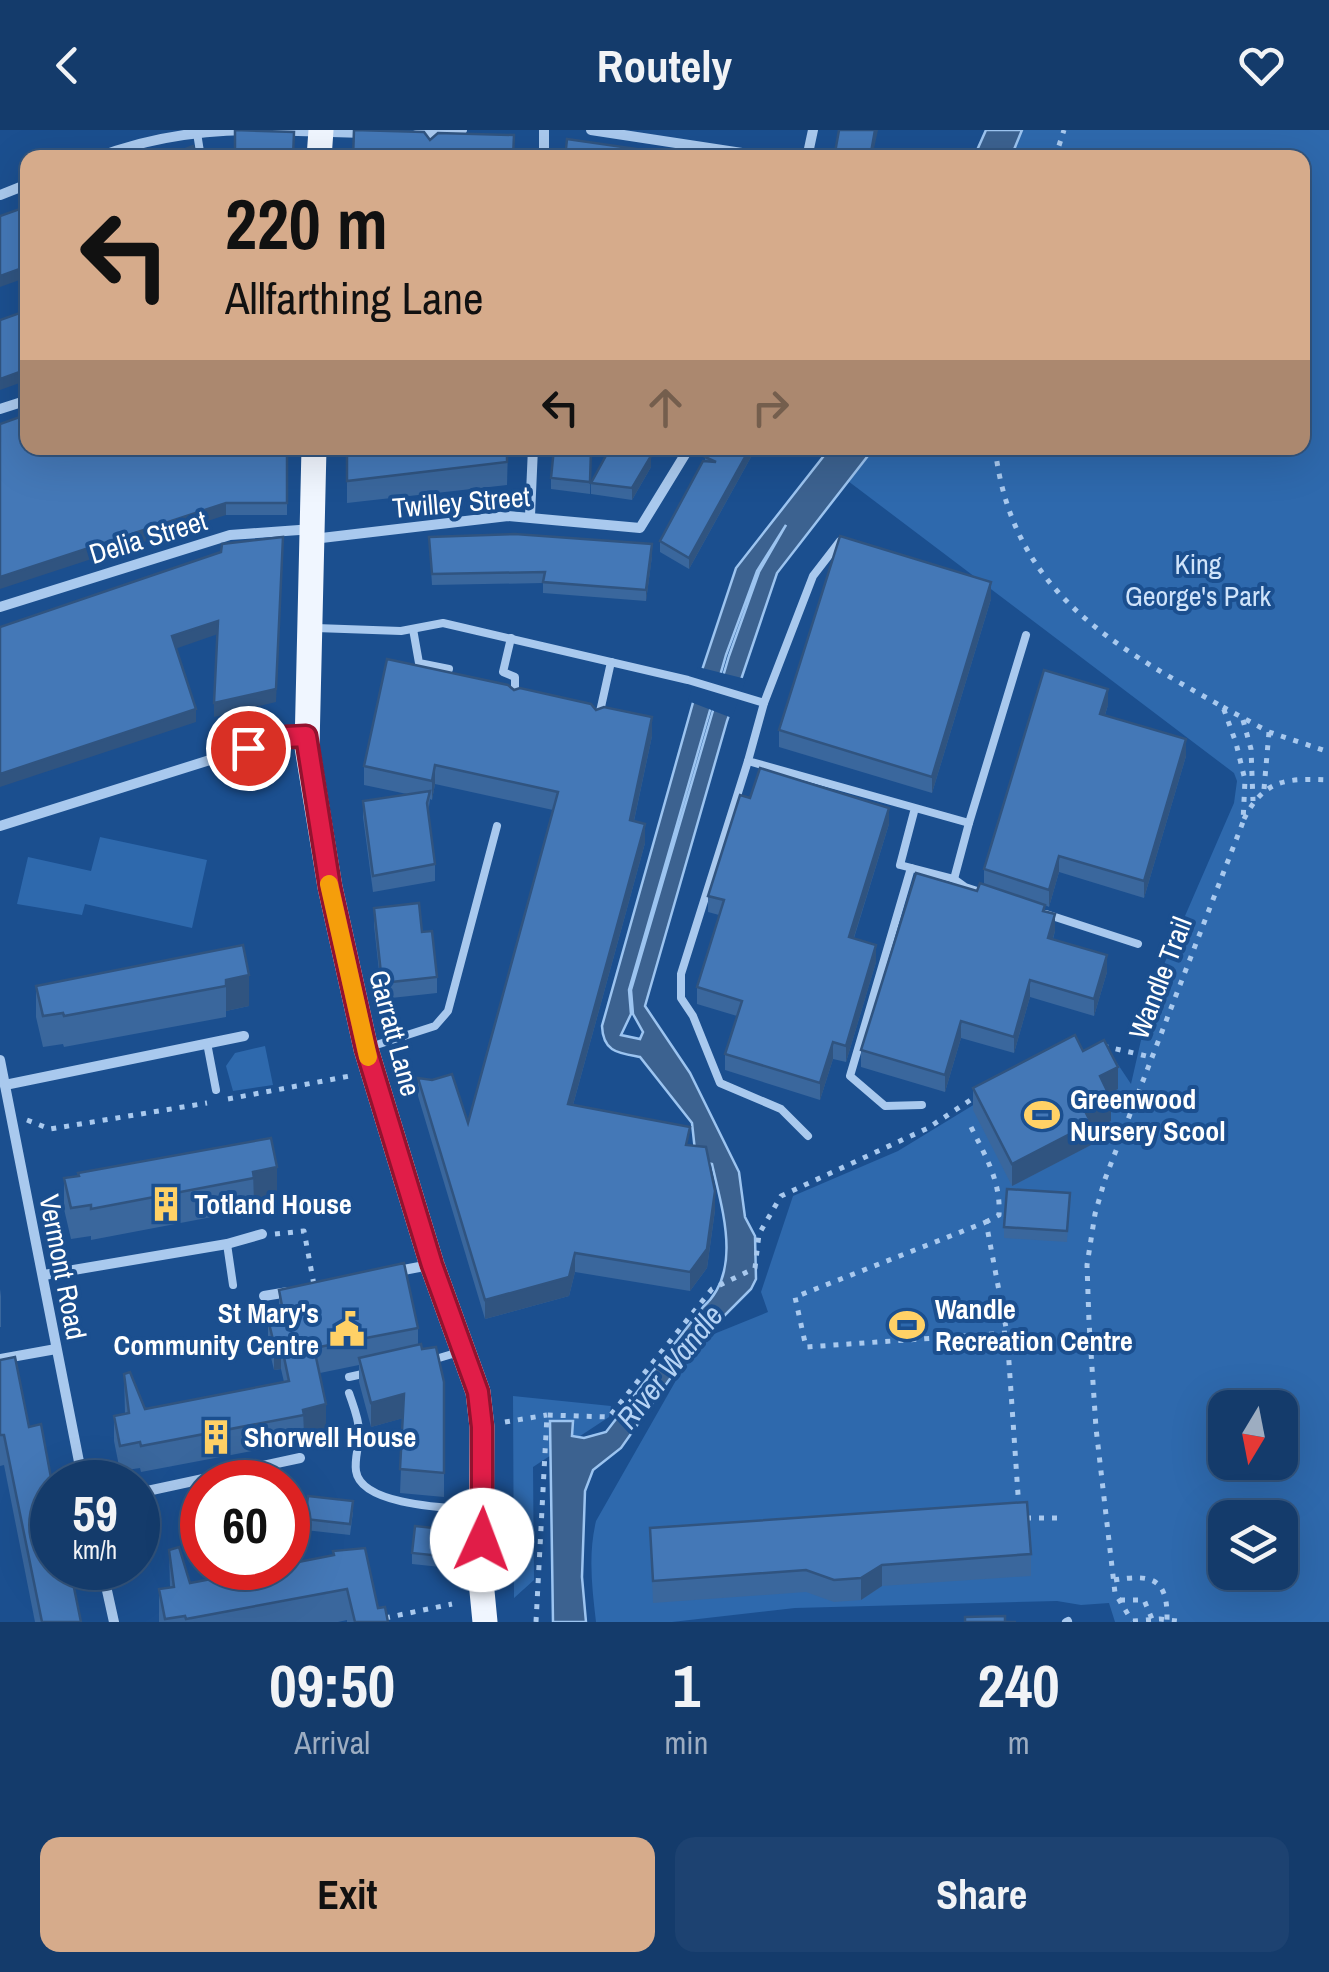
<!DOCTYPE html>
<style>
body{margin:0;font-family:"Archivo Narrow",sans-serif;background:#1d4271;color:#f1f3f6;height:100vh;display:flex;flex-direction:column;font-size:38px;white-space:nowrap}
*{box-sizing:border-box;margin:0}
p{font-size:32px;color:#9dadc1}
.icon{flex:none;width:55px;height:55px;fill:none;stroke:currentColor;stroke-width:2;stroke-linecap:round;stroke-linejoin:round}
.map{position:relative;height:1492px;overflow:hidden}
.details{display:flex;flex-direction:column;background:#143b6b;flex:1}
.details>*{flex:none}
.top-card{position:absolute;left:20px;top:20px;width:1290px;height:305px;border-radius:20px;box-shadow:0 10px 40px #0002,0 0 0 2px #33557e;background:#d6ab8b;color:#111;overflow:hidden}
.needle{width:65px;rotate:190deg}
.fabs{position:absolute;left:1208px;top:1260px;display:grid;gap:20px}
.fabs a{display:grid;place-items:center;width:90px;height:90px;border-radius:20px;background:#143b6b;box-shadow:0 10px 40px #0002,0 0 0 2px #33557e;font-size:50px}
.speed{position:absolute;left:30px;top:1330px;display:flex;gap:20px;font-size:50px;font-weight:700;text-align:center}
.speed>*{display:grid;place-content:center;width:130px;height:130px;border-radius:50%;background:#143b6b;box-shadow:0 10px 40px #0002,0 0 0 2px #33557e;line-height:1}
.speed small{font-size:25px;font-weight:400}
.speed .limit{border:15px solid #d22;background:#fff;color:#111}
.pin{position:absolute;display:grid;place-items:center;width:85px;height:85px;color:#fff;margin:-42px;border:5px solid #fff;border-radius:50%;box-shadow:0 2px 10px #0007}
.me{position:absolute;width:110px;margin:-55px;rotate:2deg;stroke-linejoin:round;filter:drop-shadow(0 0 8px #0008)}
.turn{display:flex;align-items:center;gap:35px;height:210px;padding:0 40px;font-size:45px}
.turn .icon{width:130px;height:130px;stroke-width:2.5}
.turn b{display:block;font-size:70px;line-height:85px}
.lanes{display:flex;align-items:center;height:95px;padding:0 40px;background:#0003;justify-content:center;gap:50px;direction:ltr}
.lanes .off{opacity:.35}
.eta{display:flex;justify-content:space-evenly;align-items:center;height:170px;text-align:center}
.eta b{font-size:60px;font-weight:700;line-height:70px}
.button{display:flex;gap:20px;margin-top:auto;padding:20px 40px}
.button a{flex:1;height:115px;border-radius:20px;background:#d6ab8b;color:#111;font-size:40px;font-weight:700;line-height:115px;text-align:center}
.button a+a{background:#1d4271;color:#f1f3f6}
header{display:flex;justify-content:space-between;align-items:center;height:130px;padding:0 40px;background:#143b6b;font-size:45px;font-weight:700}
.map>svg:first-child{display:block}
.green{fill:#2e69ad;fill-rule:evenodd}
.water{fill:#3c6290;stroke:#9cc4f0;stroke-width:2.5;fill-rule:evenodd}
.pier{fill:#1b4f8f}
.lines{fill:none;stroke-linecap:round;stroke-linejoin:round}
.path{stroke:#a9c9ee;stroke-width:5;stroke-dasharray:5 8;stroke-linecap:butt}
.lane{stroke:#a9c9ee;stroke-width:8}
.street{stroke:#a9c9ee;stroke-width:10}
.primary{stroke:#f0f6ff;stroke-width:25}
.wall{fill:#3a679d}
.shaded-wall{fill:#305480}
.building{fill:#4478b7;stroke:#305480;stroke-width:2.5}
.route-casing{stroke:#92132f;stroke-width:25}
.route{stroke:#e11d48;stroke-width:18}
.slow{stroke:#f59e0b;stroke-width:18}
.labels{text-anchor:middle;stroke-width:8;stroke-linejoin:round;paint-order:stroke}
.street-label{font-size:28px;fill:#fff;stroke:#1b4f8f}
.park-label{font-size:28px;fill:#cfe3fa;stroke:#1b4f8f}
.poi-label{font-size:28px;font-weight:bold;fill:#fff;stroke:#1b4f8f;text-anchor:start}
.water-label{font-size:30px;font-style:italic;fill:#b5d3f5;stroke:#1b4f8f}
</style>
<header><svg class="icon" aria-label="back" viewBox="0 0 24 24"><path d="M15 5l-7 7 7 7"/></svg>Routely<svg class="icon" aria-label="heart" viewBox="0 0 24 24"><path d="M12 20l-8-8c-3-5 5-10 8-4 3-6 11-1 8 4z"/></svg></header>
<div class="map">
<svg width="1329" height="1492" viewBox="0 0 1329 1492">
<rect width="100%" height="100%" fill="#1b4f8f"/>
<g class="green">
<path d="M 1022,0 L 1329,0 L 1329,1492 L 1115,1492 L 1109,1473 L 1081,1475 L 1057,1471 L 795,1478 L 672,1492 L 596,1492 C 592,1457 588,1425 596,1391 L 691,1224 L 704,1208 L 768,1182 L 761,1162 L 793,1066 L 898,1021 L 1021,946 L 1079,923 L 1115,930 L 1131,954 L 1152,862 L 1234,673 L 1237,651 L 1234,643 L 848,351 L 874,318 L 1302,318 L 1302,28 L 1011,27 ZM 1225,1278 L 1280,1278 L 1280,1332 L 1225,1332 ZM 1225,1388 L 1280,1388 L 1280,1442 L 1225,1442 Z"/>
<polygon points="100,707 207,730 192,798 85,774 82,785 17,774 28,727 91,741"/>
<polygon points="265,916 273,955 233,961 226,936 235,923"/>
<polygon points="513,1266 611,1276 609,1287 533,1337 534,1450 514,1468"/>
</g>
<g class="water">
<polygon points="986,0 1022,0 1011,27 974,27"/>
<path d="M 830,318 L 874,318 L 777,443 L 727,591 L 645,876 L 690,943 L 739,1042 L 745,1087 L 755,1106 L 756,1149 L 751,1159 L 691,1219 L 621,1318 L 593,1340 L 585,1361 L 582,1447 L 586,1492 L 553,1492 L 550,1291 L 573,1291 L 572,1306 L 584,1308 L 606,1302 L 703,1177 C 743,1142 722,1079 712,1034 L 696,1030 L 692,993 L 640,927 C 618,923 603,922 602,896 L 703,537 L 736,438 ZM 786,395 L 759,442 L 729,526 L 631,860 L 633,884 L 643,902 L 640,909 L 621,905 L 631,884 L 629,860 L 726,525 L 757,441 Z"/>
</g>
<polygon class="pier" points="698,537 746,549 732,588 688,571"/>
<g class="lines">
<g class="path">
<polyline points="1055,28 1064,0"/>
<path d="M 995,318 C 1012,460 1108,513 1223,577 L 1236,613 L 1245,650 L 1243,692 L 1105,1049 L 1095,1084 L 1087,1135 L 1089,1192 L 1096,1298 L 1115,1463 L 1132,1491"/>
<polyline points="1223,577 1269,602 1329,622"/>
<polyline points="1243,590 1251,619 1253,671"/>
<polyline points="1264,659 1269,602"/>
<path d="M 1244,689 C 1264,649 1287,648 1329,650"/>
<polyline points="1103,916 1151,927"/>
<polyline points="228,969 350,946"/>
<polyline points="27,990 50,999 207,973"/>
<path d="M 971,997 C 986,1027 1001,1052 999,1085 L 986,1092"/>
<polyline points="275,1104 304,1101 314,1155"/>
<polyline points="1007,1203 806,1217 795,1167 986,1092 1007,1203 1019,1379"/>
<polyline points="505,1292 547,1285"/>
<polyline points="1026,1388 1058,1388"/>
<path d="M 1114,1450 C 1152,1444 1168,1448 1167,1490"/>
<polyline points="1120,1470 1144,1470 1152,1489"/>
<polyline points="385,1488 452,1474"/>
<polyline points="1133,1491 1160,1489 1184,1492"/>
<polyline points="536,1492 547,1285 609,1287 712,1159 755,1138 759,1104 781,1066 928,998 978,965"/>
</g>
<g class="lane">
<polyline points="197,3 201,28"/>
<polyline points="316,498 401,501 443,493 688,550 764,573 748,631 969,693 954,749 900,735 915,678"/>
<polyline points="413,499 419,533 449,539"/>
<polyline points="511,508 503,542 515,547 515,569"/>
<polyline points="764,573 813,446 840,411"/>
<polyline points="599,586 611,532"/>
<polyline points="748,631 681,844 681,868 693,886 720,953 781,979 808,1006"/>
<polyline points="969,693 1026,505"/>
<polyline points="911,738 850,946 885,976 922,975"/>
<polyline points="954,749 965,757 986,764"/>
<polyline points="1046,784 1138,814"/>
<polyline points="207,913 216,960"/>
<polyline points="370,917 435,896 448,881 497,696"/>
<polyline points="227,1114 233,1155"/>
<polyline points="429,1231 459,1222"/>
<polyline points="349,1247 367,1243"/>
<path d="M 349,1263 C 353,1275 359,1289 359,1301 C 360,1314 354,1328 356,1341 C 361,1376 450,1378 478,1380"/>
<polyline points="1066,1492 1068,1491"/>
</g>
<g class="street">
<polyline points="265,0 364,3"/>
<polyline points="591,0 775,28"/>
<polyline points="416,5 452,4 462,0"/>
<path d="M 96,28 C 144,9 195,1 247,0"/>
<polyline points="544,28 544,0"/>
<polyline points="807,28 813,0"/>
<polyline points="0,65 28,54"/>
<polyline points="0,279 28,270"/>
<polyline points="530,386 533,318"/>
<polyline points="313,409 508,386 640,398 689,318"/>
<polyline points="0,477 230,405 313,399"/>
<polyline points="0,696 248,618 305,606"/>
<polyline points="0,930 83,1352"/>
<polyline points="5,955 244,906"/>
<polyline points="393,1142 430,1135"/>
<polyline points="44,1145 227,1114 262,1104"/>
<polyline points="264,1166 288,1162"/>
<polyline points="0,1229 56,1219"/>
<polyline points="138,1363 300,1328"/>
<polyline points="102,1438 114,1492"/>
</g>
<g class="primary">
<polyline points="319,28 321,0"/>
<polyline points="314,318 307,617 330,757 366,919 432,1135 478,1262 482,1297 481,1451 485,1492"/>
</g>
</g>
<g class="wall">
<polygon points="28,284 287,318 287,385 226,385"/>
<polygon points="347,318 508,318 507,355 347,373"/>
<polygon points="710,318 756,318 689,439 660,422 660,411 705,331 705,327"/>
<polygon points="591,320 590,364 551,359 551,348"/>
<polygon points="651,337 632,370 591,364 591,353"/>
<polygon points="429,407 652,426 646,471 543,463 543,453 432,455"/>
<polygon points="991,469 932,663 779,617 779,600"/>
<polygon points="514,560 596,580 652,606 634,691 645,713 573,975 690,1015 715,1080 707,1138 690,1161 575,1142 569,1166 485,1189 418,966 418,948 468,993 553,680 435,654 432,670 430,669 428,684 435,734 435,751 373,762 363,687 363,671 407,664 364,655 364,636"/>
<polygon points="1108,575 1105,585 1186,626 1144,768 1059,742 1049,777 1045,775 1045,781 1055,801 1053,809 1107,842 1094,886 1030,867 1014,923 961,908 945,962 861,937 861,920 984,755 984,739"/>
<polygon points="750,668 889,694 854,808 876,832 846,932 833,929 820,970 725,940 725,924 737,886 697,874 697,857 719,785 708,782 708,766"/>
<polygon points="374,778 422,802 437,847 437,863 382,869 374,795"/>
<polygon points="243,815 249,876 226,881 226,887 64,917 63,914 43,917 36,887 36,856"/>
<polygon points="1083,921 1118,959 1109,964 1111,991 1091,1001 1091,1015 1012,1056 973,980 973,958"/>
<polygon points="271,1008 277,1068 254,1073 254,1079 91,1110 91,1106 71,1109 64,1079 64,1048"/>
<polygon points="1070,1063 1067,1112 1004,1108 1004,1097"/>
<polygon points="0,1159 1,1166 1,1197 0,1197"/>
<polygon points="279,1160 418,1198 418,1215 444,1252 444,1367 400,1363 403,1288 371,1297 359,1252 359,1235 320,1243 326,1300 304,1305 304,1311 141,1342 140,1338 120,1341 114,1311 114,1286 125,1284 124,1244 145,1279 284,1252 281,1239 274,1240 268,1215 268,1189 279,1187"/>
<polygon points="0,1230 29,1297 81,1492 35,1492 4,1335 0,1336"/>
<polygon points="353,1382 350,1405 305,1400 305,1389"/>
<polygon points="650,1398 1031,1424 1031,1446 882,1456 861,1470 834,1472 806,1462 653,1473"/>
<polygon points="453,1411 450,1438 412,1434 412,1423"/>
<polygon points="169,1420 190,1453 333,1425 388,1492 347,1492 347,1490 338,1492 159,1492 159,1459 170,1457"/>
</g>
<g class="shaded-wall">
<polygon points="875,0 878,0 872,28 870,28"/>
<polygon points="28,136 28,147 0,157 0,146"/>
<polygon points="28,239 28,250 0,260 0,249"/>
<polygon points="750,318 756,318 689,439 689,428"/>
<polygon points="651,326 651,337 632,370 632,358"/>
<polygon points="226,373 226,385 0,459 0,447"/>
<polygon points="652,414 652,426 646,471 646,460"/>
<polygon points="283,421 276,572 214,587 214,573"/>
<polygon points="991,452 991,469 932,663 932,647"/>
<polygon points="218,491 218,504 172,520 172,506"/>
<polygon points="1108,559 1108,575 1100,600 1100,584"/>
<polygon points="196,579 196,592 0,657 0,644"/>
<polygon points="652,587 652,606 630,709 630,690"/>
<polygon points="1186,609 1186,626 1144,768 1144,751"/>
<polygon points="435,635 435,654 432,670 432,651"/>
<polygon points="889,678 889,694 849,823 849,807"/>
<polygon points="645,694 645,713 568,993 568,974"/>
<polygon points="1059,726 1059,742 1049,777 1049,760"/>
<polygon points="1055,784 1055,801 1048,824 1048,808"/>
<polygon points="876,815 876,832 846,932 846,916"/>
<polygon points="1107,825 1107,842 1094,886 1094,869"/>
<polygon points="249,845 249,876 226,881 226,850"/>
<polygon points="1030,850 1030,867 1014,923 1014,907"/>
<polygon points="961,891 961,908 945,962 945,945"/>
<polygon points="833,912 833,929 820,970 820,953"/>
<polygon points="1118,937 1118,959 1100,968 1100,946"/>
<polygon points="1111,969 1111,991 1091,1001 1091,1015 1012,1056 1012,1034 1086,983"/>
<polygon points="277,1037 277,1068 254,1073 253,1042"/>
<polygon points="715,1061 715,1080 707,1138 690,1161 690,1142"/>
<polygon points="575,1123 575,1142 569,1166 485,1189 485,1170"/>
<polygon points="281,1213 281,1239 274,1240 274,1214"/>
<polygon points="404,1264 404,1288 371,1297 371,1273"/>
<polygon points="326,1274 326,1300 304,1305 303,1280"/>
<polygon points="882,1435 882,1456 861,1470 861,1448"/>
</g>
<g class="building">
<polygon points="235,0 294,2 293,28 235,28"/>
<polygon points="354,0 424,2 430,10 438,3 514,5 513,28 353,28"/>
<polygon points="839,0 875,0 870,28 834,28"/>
<polygon points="567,9 699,28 565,28"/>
<polygon points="193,16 198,28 162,28"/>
<polygon points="28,76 28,136 0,146 0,86"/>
<polygon points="28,180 28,239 0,249 0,190"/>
<polygon points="28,284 28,318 287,318 287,373 226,373 0,447 0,294"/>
<polygon points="347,318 507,318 507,332 347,351"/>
<polygon points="554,318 591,320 590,352 551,348"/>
<polygon points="710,318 750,318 689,428 660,411 703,331 716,332 705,327"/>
<polygon points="608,322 651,326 632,358 591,353"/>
<polygon points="515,404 652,414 646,460 543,452 545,442 432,444 429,407"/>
<polygon points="840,406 991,452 932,647 779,600"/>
<polygon points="283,407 276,559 214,573 218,491 172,506 196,579 0,644 0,497 221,422 222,414"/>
<polygon points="387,529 508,555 514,560 520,558 591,574 596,580 604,577 652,587 630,690 645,694 568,974 690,997 686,1015 706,1017 715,1061 707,1119 690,1142 575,1123 569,1147 485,1170 418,948 432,950 452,944 468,993 558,662 435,635 432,651 364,636"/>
<polygon points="1044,540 1108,559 1100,584 1186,609 1144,751 1059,726 1049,760 984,739"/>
<polygon points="760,638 889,678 849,807 876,815 846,916 833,912 820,953 725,924 742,871 697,857 724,770 708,766 740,665 750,668"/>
<polygon points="430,661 427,673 435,734 373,746 363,671"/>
<polygon points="916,743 977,761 980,753 1045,775 1043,781 1055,784 1048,808 1107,825 1094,869 1030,850 1014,907 961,891 945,945 861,920"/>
<polygon points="419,773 422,802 432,801 437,847 382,853 374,778"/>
<polygon points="243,815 249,845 226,850 226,856 64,886 63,883 43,886 36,856"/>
<polygon points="1075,905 1083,921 1104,910 1118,937 1100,946 1111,969 1086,983 1091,993 1012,1034 973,958"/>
<polygon points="271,1008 277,1037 253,1042 254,1048 91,1079 91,1075 71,1078 64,1048 79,1046 78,1043"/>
<polygon points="1007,1059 1070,1063 1067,1101 1004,1097"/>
<polygon points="404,1133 418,1198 314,1218 326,1274 303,1280 304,1285 141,1316 140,1312 120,1316 114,1286 129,1283 124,1244 130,1242 145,1279 289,1251 281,1213 274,1214 268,1189 284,1186 279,1160"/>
<polygon points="421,1214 422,1219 436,1217 444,1252 444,1343 400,1339 404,1264 371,1273 359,1228"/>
<polygon points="15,1227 29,1297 41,1294 52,1353 52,1438 70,1438 81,1492 42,1492 4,1305 0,1305 0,1230"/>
<polygon points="308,1366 353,1371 350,1394 305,1389"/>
<polygon points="1027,1372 1031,1424 882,1435 861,1448 834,1450 806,1440 653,1451 650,1398"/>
<polygon points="415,1396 453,1400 450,1427 412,1423"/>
<polygon points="179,1417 190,1453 269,1438 288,1438 288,1434 334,1425 333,1421 365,1418 378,1478 385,1477 388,1492 355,1492 347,1459 186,1489 185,1486 165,1489 159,1459 174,1457 169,1420"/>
<polygon points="1005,1486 1005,1492 1016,1492 965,1492 965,1487"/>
</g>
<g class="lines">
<defs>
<polyline id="route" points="248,618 286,607 306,606 330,757 366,919 432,1135 478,1262 482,1297 482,1410"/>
</defs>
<use href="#route" class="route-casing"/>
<use href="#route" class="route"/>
<polyline class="slow" points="329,754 368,927"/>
</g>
<defs>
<symbol id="stadium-bare" viewBox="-9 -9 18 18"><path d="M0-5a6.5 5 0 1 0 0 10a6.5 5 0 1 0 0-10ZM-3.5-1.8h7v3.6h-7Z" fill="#ffd166" stroke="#1b4f8f" stroke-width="2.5" paint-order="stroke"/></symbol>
<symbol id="building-bare" viewBox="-9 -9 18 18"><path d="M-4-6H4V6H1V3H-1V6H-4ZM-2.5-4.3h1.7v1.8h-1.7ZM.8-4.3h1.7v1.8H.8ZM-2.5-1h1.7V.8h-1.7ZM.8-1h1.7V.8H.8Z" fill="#ffd166" stroke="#1b4f8f" stroke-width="2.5" paint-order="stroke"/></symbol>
<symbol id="civic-bare" viewBox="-9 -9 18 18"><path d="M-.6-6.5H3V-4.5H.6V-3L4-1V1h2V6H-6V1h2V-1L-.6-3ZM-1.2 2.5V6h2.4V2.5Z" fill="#ffd166" stroke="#1b4f8f" stroke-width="2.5" paint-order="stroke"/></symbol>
</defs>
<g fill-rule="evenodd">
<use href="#stadium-bare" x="1017" y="960" width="50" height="50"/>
<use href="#building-bare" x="141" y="1049" width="50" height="50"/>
<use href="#stadium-bare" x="882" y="1170" width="50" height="50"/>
<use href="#civic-bare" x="322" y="1174" width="50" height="50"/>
<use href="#building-bare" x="191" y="1282" width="50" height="50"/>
</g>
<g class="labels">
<g class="street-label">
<text transform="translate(461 372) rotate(-5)" y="10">Twilley Street</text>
<text transform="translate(148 407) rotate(-17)" y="10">Delia Street</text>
<text transform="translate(1160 848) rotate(-69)" y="10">Wandle Trail</text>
<text transform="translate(395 903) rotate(75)" y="10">Garratt Lane</text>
<text transform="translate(63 1137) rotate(79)" y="10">Vermont Road</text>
</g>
<g class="park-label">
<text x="1198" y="444">King<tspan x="1198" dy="32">George's Park</tspan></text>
</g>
<g class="poi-label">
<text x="1070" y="979">Greenwood<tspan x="1070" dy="32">Nursery Scool</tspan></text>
<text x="194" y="1084">Totland House</text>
<text x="935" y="1189">Wandle<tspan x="935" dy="32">Recreation Centre</tspan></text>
<text x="319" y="1193" text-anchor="end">St Mary's<tspan x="319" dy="32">Community Centre</tspan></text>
<text x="244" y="1317">Shorwell House</text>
</g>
<g class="water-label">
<text transform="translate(670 1237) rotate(-51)" y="10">River Wandle</text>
</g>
</g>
</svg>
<div class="fabs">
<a><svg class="needle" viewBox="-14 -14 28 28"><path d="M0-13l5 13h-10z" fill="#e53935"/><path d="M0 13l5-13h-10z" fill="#9dadc1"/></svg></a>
<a><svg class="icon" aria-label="layers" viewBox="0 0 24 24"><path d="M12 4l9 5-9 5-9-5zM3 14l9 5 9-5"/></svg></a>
</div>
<div class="speed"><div>59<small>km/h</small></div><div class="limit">60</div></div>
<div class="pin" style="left:248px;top:618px;background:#d93025"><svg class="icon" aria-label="arrive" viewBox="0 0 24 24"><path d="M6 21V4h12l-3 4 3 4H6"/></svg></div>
<svg class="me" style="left:482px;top:1410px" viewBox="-20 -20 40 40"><circle r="19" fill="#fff"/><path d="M0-13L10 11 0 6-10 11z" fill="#e11d48"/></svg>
<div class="top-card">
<div class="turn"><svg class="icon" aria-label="left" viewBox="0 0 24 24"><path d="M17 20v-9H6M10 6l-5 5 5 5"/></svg><div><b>220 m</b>Allfarthing Lane</div></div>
<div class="lanes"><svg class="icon" aria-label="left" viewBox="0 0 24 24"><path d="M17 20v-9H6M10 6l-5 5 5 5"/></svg><svg class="icon off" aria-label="ahead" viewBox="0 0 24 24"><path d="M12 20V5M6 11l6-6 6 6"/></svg><svg class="icon off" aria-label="right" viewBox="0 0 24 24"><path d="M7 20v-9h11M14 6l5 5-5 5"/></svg></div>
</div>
</div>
<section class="details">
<div class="eta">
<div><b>09:50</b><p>Arrival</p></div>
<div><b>1</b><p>min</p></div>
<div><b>240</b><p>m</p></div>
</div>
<div class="button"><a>Exit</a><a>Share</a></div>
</section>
